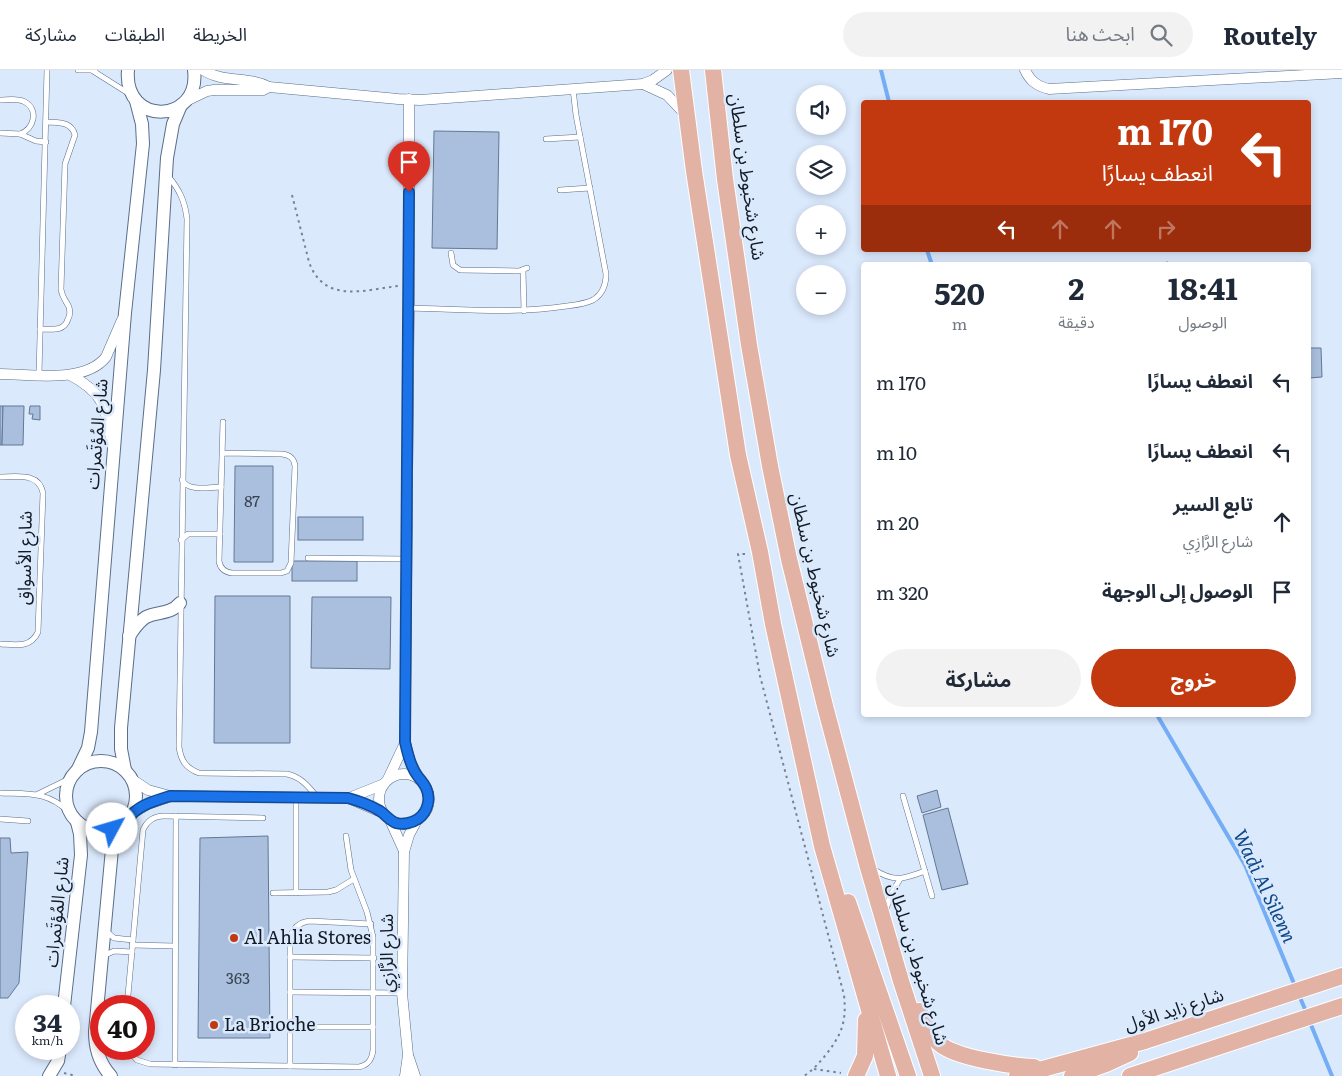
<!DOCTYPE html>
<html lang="ar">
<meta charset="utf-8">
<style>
body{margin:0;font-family:Literata,"Noto Sans Arabic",serif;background:#f2f2f3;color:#1f2937;direction:rtl;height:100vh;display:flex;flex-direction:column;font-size:19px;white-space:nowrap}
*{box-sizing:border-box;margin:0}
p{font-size:16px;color:#747a83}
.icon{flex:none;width:28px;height:28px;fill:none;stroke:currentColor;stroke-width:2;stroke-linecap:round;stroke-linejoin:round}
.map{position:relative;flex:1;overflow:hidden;direction:ltr}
.panel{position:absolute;left:861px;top:192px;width:450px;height:455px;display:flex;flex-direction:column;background:#fff;border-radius:5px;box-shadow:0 2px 8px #0003;direction:rtl}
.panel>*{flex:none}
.hud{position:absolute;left:861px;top:30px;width:450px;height:152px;border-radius:5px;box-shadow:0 2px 8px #0003;direction:rtl;background:#c2390f;color:#fff;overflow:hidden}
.tools{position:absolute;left:796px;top:15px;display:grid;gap:10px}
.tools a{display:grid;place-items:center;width:50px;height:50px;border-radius:50%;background:#fff;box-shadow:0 2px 8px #0003;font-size:25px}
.speed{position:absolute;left:15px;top:925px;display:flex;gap:10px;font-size:25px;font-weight:700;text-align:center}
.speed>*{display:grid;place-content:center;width:65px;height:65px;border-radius:50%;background:#fff;box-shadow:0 2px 8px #0003;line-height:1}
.speed small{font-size:12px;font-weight:400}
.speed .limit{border:8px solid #d22;background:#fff;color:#111}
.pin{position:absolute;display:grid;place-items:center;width:42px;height:42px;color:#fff;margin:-51px -21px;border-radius:50% 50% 50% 0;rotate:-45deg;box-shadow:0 0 5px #0007}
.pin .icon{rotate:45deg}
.me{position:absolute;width:55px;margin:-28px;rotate:51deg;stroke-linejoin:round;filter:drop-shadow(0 0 4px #0008)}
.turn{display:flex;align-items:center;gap:18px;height:105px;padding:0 15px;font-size:22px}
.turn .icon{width:65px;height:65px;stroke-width:2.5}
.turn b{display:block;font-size:35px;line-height:42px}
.lanes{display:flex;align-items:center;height:48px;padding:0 15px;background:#0003;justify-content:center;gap:25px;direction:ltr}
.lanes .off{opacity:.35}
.eta{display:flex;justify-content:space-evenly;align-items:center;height:85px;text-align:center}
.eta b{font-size:30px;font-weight:700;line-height:35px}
.button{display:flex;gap:10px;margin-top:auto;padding:10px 15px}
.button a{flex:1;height:58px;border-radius:30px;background:#c2390f;color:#fff;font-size:20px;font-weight:700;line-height:58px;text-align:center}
.button a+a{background:#f2f2f3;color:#1f2937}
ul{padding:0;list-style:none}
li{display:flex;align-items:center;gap:15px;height:70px;padding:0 15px}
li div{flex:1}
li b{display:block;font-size:19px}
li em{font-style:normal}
header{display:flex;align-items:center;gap:30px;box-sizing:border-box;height:70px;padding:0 25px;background:#fff;border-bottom:1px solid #e0e1e3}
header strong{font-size:24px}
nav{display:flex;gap:28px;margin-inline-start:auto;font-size:18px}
.search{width:350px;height:45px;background:#f2f2f3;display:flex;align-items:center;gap:12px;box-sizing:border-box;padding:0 18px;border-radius:28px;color:#747a83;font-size:19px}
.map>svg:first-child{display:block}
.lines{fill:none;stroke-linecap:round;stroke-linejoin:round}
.stream{stroke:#74adf5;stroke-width:4}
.building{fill:#a9bfdd;stroke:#637893}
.service-casing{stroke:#5a6e89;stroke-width:6}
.minor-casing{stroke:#5a6e89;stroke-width:11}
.tertiary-casing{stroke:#5a6e89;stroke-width:14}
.primary-casing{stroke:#fff;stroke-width:18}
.path{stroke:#778291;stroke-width:2;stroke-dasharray:2.5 4;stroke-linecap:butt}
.service{stroke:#fff;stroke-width:5}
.minor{stroke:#fff;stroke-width:10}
.tertiary{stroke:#fff;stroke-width:12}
.primary{stroke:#e2b2a5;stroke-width:16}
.route-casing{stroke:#114b97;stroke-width:12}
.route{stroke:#1a73e8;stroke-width:9}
.poi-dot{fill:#c2390f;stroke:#dbe9fc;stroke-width:2}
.labels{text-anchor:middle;stroke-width:5;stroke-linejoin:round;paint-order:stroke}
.number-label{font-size:15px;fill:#384353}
.street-label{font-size:18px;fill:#121a25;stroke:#dbe9fc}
.poi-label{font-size:18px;fill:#121a25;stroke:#dbe9fc;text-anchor:start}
.water-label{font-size:19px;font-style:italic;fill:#0f4989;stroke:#dbe9fc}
</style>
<header>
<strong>Routely</strong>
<div class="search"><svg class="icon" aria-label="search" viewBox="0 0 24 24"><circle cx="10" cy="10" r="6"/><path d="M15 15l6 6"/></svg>ابحث هنا</div>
<nav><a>الخريطة</a><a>الطبقات</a><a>مشاركة</a></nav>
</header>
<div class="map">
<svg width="1342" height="1006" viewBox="0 0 1342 1006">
<rect width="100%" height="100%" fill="#dbe9fc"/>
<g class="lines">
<g class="stream">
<polyline points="881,0 889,32"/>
<polyline points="927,180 932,195"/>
<polyline points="1157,645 1245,795 1295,916"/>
<polyline points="1299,925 1307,944"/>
<polyline points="1309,950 1332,1006"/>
</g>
</g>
<g class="building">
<polygon points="434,61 499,62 497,179 432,178"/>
<polygon points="1168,192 1168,195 1151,195"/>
<polygon points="1309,278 1321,278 1322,307 1309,308"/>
<polygon points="0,336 3,336 2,375 0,375"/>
<polygon points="3,336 24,336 23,375 2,375"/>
<polygon points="30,336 40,336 40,350 32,349 33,344 29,344"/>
<polygon points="235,396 273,396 273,492 234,492"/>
<rect x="298" y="447" width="65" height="23"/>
<rect x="292" y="491" width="65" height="20"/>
<polygon points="215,526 290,526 290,673 214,673"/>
<polygon points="312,527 391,527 390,599 311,598"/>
<polygon points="937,720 941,737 922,743 917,726"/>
<polygon points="948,738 968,814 942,820 923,745"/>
<polygon points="268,766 270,968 198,968 200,768"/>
<polygon points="0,768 10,768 11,783 28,782 19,913 8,928 0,928"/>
</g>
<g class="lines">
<defs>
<g id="service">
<polyline points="78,0 95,0"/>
<polyline points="93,1 128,23"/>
<path d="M 0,30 C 8,30 18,28 25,32 C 39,40 34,59 20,64"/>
<polyline points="0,63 20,64 36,71 46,72"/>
<polyline points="546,69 580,67"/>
<path d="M 168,106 C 179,119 185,131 187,149 L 179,677 C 181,691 186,698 199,703 L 287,704 C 301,707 308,716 317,727"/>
<polyline points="560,120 590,118"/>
<polyline points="451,183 453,195 460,200 519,201 527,198"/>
<polyline points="523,200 524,241"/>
<path d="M 409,238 C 462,239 515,244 567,236 C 575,235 585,234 593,230 C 603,224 606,215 606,204 L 576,45 L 573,19"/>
<path d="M 40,259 C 52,259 64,262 68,249 C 70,246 70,241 69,237 C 66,231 62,227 61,219 L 65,94 L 75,65 C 71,51 59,53 46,52"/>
<polyline points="39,304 47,0"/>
<path d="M 222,383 L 282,384 C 290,385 294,388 295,396 L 291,493 L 287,501 L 281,503 L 232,503 C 224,502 220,498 219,491 L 223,352"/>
<path d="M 0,407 C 16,407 39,402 43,423 L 38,562 C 31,578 16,575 1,574"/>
<path d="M 182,410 C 188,422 210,417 221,417"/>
<polyline points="181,470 188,464 220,464"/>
<polyline points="308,488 406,489"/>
<path d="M 0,723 C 29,724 48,721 70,743"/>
<polyline points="38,724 71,708"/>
<polyline points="903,726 932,826"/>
<polyline points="296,727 296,823"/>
<polyline points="0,749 28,751"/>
<path d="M 873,799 C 895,813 903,809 925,801"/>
<polyline points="273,823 328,822 336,820 354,809"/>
<polyline points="886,840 890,826 900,809"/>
<polyline points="106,861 114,868 133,870"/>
<polyline points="132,875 175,876"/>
<polyline points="103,886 114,881 132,882"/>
<polyline points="290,887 374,888"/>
<polyline points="290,922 402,923"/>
<path d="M 127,936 L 143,760 C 147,751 153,746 164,746 L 263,748"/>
<polyline points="290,957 373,957"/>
<path d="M 127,979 L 137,990 L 150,994 L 359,997 C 368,995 372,990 373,980 L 373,867 L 367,842 L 351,800 L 346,766"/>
<polyline points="175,995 176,746"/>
<path d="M 290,996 L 290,868 C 293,858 299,852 310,851 L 371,854"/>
</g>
<g id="minor">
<path d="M 203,0 C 223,13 248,6 269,17 L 398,29 L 420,30 L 643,14 L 653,10 L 667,0"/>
<path d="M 1025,0 C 1030,11 1037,16 1049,19 L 1342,3"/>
<polyline points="643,14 667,25 686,45"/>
<polyline points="409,29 409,238 405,672 410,691 419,709"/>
<polyline points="186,31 207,21 214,20 263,20 269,17"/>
<path d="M 0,304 C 31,304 85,314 106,287 L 122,250"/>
<path d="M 70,305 C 106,324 105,338 112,375"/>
<circle cx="404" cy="729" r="25"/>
<polyline points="388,709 405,673"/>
<polyline points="133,710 148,720 170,726 348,728 383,743"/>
<polyline points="349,728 384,714"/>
<polyline points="131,744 148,734 169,727"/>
<polyline points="390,750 404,781"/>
<polyline points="409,988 415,1006"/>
<polyline points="405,1006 408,985 402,923 404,782 409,765 417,750"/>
</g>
<g id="tertiary">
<path d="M 128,0 C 123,57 201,54 194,0"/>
<path d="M 129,566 C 134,559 138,552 146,547 C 158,541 170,545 180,533"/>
<circle cx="101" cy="726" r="35"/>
<polyline points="78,699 88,678 91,662 125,243 143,74 142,54 136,31"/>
<polyline points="125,700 121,679 121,658 154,300 167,88 173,54 181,35"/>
<polyline points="64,936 81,785 80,764 77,752"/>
<polyline points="49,1006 58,991 60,979"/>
<path d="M 111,1006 C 99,993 95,979 95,962 L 112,779 L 116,764 L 121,755"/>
</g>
<g id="primary">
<polyline points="681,0 694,101 738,385 760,482 773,554 822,776 888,1006"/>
<polyline points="713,0 725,109 749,275 770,396 789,489 825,636 867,794 901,911 932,1006"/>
<polyline points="848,832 908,1006"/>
<path d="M 919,941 C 925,952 930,966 940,974 C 956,988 1012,996 1034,997"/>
<polyline points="856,1006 865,986 866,950"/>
<polyline points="1017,1006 1145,971 1342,906"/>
<polyline points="1072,1006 1106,994 1130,983"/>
<polyline points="1130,1006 1342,936"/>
</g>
</defs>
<use href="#service" class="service-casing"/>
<use href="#minor" class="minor-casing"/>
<use href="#tertiary" class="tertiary-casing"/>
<use href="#primary" class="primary-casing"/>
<g class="path">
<path d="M 292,125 L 309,192 C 324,234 364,220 398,216"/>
<path d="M 745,484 L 738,484 L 760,606 L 844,925 C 847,953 841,966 824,987 C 818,994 812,1001 804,1006"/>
<polyline points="814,999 841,1003"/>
<polyline points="64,1003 76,1006"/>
</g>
<use href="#service" class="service"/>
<use href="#minor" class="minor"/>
<use href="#tertiary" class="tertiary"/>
<use href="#primary" class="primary"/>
</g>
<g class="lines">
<defs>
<path id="route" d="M 112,759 C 121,755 125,750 132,744 C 142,734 157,730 170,726 L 348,728 C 359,731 370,735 380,741 C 386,745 389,750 396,753 C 403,755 412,753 418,749 C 428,742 431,728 426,718 C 423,711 416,706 413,698 C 409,690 407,681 405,672 L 409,122"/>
</defs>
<use href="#route" class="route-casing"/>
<use href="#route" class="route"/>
</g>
<g class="poi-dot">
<circle cx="234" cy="868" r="5"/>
<circle cx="214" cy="955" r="5"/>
</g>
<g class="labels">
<g class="number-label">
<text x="252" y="437">87</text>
<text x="238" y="914">363</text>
</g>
<g class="street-label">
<text transform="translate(747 107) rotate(82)" y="6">شارع شخبوط بن سلطان</text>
<text transform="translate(97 364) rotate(-85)" y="6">شارع المُؤتَمرات</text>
<text transform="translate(25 488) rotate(-89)" y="6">شارع الأسواق</text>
<text transform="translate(815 505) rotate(77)" y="6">شارع شخبوط بن سلطان</text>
<text transform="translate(57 842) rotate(-84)" y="6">شارع المُؤتَمرات</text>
<text transform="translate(387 883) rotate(-90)" y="6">شارع الرَّازِي</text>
<text transform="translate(918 894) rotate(73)" y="6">شارع شخبوط بن سلطان</text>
<text transform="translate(1174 940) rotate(-18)" y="6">شارع زايد الأول</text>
</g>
<g class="poi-label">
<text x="244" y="874">Al Ahlia Stores</text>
<text x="224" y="961">La Brioche</text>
</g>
<g class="water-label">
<text transform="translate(1265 816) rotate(65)" y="7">Wadi Al Silenn</text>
</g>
</g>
</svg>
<div class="tools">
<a><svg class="icon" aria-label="sound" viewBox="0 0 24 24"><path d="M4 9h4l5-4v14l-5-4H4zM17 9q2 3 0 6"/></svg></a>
<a><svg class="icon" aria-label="layers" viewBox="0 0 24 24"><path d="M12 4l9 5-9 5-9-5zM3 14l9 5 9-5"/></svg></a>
<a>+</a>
<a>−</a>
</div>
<div class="speed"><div>34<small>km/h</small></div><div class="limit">40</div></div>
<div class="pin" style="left:409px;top:122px;background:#d93025"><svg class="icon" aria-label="arrive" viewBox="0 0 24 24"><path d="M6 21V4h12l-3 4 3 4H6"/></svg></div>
<svg class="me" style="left:112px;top:759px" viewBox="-20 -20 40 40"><circle r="19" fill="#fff"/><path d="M0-13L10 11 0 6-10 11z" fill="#1a73e8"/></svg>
<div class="hud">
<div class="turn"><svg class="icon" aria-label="left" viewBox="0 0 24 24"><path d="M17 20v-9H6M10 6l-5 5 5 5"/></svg><div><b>170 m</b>انعطف يسارًا</div></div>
<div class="lanes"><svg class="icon" aria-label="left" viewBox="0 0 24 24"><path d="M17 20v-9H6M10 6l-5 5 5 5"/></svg><svg class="icon off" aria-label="ahead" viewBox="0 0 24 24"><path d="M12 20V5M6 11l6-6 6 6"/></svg><svg class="icon off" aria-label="ahead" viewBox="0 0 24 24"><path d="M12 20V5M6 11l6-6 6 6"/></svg><svg class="icon off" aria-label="right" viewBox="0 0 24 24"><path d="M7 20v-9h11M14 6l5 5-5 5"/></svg></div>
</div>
<section class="panel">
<div class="eta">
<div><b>18:41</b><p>الوصول</p></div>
<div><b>2</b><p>دقيقة</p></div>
<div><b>520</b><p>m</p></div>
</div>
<ul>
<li><svg class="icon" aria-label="left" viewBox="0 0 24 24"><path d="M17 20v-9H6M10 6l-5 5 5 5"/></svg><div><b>انعطف يسارًا</b></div><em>170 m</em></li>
<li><svg class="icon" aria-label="left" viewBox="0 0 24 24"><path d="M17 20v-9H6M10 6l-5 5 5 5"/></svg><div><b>انعطف يسارًا</b></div><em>10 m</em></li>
<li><svg class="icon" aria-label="ahead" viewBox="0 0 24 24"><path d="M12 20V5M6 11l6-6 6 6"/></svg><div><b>تابع السير</b><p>شارع الرَّازِي</p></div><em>20 m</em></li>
<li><svg class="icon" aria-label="arrive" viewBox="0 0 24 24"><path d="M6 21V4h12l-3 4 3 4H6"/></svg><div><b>الوصول إلى الوجهة</b></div><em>320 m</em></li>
</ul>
<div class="button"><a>خروج</a><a>مشاركة</a></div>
</section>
</div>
